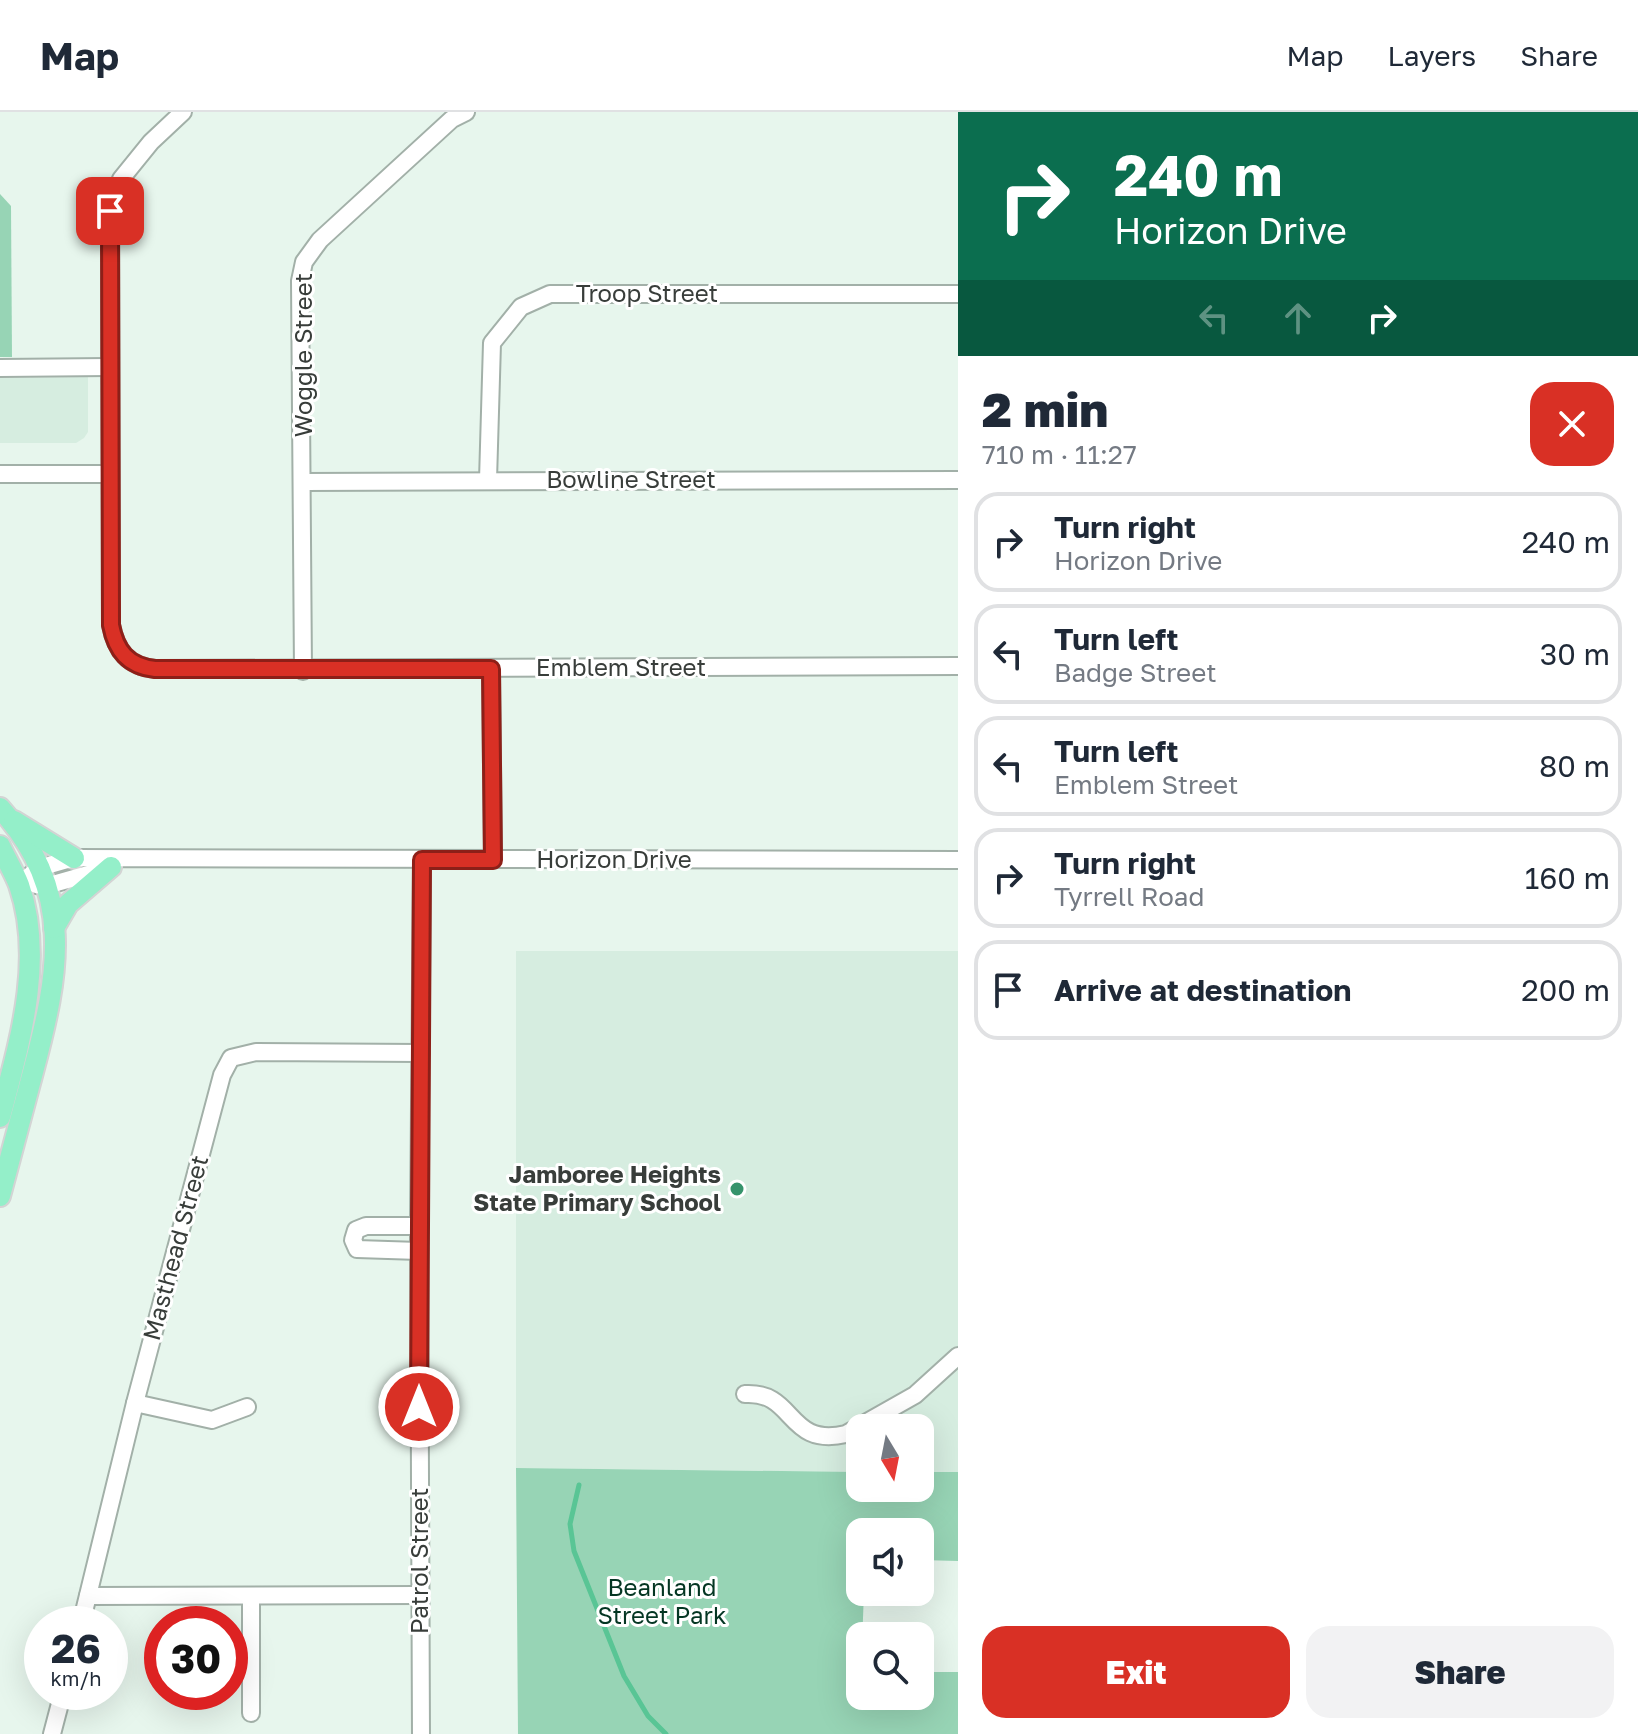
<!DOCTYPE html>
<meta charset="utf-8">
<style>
body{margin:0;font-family:"Golos Text",sans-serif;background:#f2f2f3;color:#1f2937;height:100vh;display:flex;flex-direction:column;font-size:30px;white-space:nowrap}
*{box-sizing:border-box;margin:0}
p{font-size:26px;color:#747a83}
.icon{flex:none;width:44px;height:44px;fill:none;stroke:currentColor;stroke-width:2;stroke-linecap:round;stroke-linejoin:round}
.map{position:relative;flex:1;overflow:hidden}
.drawer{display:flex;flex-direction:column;background:#fff;width:680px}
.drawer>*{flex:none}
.guide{background:#0b6e4f;color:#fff;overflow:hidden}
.needle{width:52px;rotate:170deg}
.buttons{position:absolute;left:846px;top:1302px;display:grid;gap:16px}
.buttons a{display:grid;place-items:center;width:88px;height:88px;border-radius:16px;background:#fff;box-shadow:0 8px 32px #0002;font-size:40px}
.speed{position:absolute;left:24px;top:1494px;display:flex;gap:16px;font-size:40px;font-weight:700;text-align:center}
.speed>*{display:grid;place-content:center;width:104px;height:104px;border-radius:50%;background:#fff;box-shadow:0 8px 32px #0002;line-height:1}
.speed small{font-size:20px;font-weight:400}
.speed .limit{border:12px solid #d22;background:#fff;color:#111}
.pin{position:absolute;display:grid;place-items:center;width:68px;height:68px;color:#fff;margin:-34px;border-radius:16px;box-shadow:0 4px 12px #0006}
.me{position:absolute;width:88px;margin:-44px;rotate:0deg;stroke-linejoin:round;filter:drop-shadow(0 0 6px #0008)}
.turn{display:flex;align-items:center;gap:28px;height:168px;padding:0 24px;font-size:36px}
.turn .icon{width:104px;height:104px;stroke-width:2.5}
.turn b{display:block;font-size:56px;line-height:68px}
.lanes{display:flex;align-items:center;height:76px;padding:0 24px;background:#0003;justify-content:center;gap:40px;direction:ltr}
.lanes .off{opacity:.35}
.round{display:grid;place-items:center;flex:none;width:84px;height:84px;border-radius:24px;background:#f2f2f3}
.overview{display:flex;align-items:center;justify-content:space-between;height:136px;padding:0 24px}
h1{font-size:48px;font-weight:800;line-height:60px}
.button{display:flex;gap:16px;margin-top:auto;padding:16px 24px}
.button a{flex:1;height:92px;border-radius:24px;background:#d93025;color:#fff;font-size:32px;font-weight:800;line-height:92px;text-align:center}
.button a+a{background:#f2f2f3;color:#1f2937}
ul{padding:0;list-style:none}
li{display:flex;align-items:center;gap:24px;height:100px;margin:0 16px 12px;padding:0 8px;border:4px solid #e0e1e3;border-radius:24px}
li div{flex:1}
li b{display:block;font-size:30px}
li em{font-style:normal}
header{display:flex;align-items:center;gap:48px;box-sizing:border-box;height:112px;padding:0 40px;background:#fff;border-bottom:2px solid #e0e1e3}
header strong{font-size:38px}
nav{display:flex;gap:44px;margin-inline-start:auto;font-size:28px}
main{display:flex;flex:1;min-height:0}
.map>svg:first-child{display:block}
.built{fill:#d6ede0}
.green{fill:#97d4b5}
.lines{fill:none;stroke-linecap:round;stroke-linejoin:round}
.stream{stroke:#59c595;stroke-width:5}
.minor-casing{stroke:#a2b0a8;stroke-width:20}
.major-casing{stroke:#d3d4d4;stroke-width:24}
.minor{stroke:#fff;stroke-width:16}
.major{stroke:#94efc9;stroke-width:20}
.route-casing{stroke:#8d1f18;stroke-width:20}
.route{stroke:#d93025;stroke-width:14}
.poi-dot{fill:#35936b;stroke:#fff;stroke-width:3}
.labels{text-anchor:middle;stroke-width:6;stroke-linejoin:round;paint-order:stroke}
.street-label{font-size:24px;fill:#383d3a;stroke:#fff}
.poi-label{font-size:24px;font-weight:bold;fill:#383d3a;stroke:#fff;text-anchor:end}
.park-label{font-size:24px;fill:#043623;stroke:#fff}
</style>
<header>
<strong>Map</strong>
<nav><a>Map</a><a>Layers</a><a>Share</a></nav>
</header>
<main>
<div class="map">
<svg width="958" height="1622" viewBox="0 0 958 1622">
<rect width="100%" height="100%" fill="#e7f6ed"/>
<g class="built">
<polygon points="88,265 88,320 84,326 76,331 0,331 0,266"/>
<polygon points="516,839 958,839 958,1360 920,1360 920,1316 860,1316 860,1360 516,1356"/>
</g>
<g class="green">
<polygon points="0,82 11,94 12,245 0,245"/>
<polygon points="516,1356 860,1360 860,1376 920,1376 920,1360 958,1360 958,1449 920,1448 920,1420 860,1420 860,1480 864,1480 860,1584 920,1584 920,1560 958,1560 958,1622 518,1622"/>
</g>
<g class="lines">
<polyline class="stream" points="579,1373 570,1412 574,1439 624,1564 648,1604 666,1622"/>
<defs>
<g id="minor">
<path d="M 183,0 L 151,30 L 121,67 L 110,99 L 111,513 C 116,539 128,554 155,557 L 958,554"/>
<polyline points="0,256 109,255"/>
<polyline points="0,362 110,362"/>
<polyline points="488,368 492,231 521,195 550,182 958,182"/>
<polyline points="303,370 958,368"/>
<polyline points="491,557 493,748"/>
<polyline points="303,559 300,169 304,150 320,128 452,7 466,0"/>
<polyline points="18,773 39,756 74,746 958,748"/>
<polyline points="36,773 46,774 106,757"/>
<polyline points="419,1114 366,1114 356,1118 353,1128 357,1137 419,1139"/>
<path d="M 745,1282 C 796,1279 786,1336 846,1322 L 915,1283 L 958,1244"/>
<polyline points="135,1291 212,1308 247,1295"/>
<polyline points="88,1484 420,1483"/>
<polyline points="81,1512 135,1291 222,963 231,946 256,940 421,941"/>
<polyline points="251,1601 251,1484"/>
<polyline points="52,1622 63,1580"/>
<polyline points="421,1622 419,1114 422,748"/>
</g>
<g id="major">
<path d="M 0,696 C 76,779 59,862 33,960 C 22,1002 11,1043 0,1084"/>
<polyline points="14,709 74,746"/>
<path d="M 0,734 C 6,747 14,760 19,773 C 45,848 19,932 0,1005"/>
<polyline points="54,816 68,792 111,755"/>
</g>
</defs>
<use href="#minor" class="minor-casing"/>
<use href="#major" class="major-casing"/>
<use href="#minor" class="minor"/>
<use href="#major" class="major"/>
</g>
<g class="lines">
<defs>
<path id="route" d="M 110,99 L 111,513 C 116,539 128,554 155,557 L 491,557 L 493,748 L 422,748 L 419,1295"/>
</defs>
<use href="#route" class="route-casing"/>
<use href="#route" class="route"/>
</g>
<circle class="poi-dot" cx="737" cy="1077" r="8"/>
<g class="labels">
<g class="street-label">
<text x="647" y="190">Troop Street</text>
<text transform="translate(304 243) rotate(-90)" y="8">Woggle Street</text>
<text x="631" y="376">Bowline Street</text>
<text x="621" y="564">Emblem Street</text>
<text x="614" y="756">Horizon Drive</text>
<text transform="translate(176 1136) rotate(-75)" y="8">Masthead Street</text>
<text transform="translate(420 1449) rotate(-90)" y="8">Patrol Street</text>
</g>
<g class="poi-label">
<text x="721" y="1071">Jamboree Heights<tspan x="721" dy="28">State Primary School</tspan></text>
</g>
<g class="park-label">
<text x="662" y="1484">Beanland<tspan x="662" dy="28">Street Park</tspan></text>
</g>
</g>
</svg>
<div class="buttons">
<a><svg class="needle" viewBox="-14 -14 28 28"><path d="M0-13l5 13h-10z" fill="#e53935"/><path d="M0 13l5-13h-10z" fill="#747a83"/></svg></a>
<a><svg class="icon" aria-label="sound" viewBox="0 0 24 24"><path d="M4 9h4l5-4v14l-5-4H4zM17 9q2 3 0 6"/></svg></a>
<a><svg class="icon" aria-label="search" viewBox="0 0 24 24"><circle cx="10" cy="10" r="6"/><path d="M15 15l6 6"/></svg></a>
</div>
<div class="speed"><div>26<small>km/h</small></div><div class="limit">30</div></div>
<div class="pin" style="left:110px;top:99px;background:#d93025"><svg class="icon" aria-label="arrive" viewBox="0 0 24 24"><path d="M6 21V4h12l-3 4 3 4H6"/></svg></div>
<svg class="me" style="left:419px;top:1295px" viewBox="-20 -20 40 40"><circle r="17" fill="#d93025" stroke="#fff" stroke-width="3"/><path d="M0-11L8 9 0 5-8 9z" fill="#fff"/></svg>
</div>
<section class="drawer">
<div class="guide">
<div class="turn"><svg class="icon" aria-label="right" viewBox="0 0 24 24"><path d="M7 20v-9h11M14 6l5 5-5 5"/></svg><div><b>240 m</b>Horizon Drive</div></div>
<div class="lanes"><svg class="icon off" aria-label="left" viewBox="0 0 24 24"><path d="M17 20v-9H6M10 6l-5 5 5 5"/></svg><svg class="icon off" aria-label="ahead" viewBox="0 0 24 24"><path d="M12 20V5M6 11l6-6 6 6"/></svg><svg class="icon" aria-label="right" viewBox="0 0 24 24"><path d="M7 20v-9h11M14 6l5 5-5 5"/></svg></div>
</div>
<div class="overview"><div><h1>2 min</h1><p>710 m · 11:27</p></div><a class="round" style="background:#d93025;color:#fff"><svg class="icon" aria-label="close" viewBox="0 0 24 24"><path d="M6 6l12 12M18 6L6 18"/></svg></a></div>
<ul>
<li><svg class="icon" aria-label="right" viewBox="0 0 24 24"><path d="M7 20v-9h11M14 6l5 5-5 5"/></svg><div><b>Turn right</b><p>Horizon Drive</p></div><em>240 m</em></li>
<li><svg class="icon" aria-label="left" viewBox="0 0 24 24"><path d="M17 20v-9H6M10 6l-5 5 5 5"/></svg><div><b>Turn left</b><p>Badge Street</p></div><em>30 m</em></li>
<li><svg class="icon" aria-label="left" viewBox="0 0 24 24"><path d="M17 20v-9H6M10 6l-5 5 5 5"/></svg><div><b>Turn left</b><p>Emblem Street</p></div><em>80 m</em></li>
<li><svg class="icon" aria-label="right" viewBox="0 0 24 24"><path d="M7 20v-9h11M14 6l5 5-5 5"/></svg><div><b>Turn right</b><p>Tyrrell Road</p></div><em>160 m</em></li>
<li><svg class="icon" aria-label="arrive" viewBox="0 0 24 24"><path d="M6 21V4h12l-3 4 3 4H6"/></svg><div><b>Arrive at destination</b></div><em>200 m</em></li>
</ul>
<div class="button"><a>Exit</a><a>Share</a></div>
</section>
</main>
